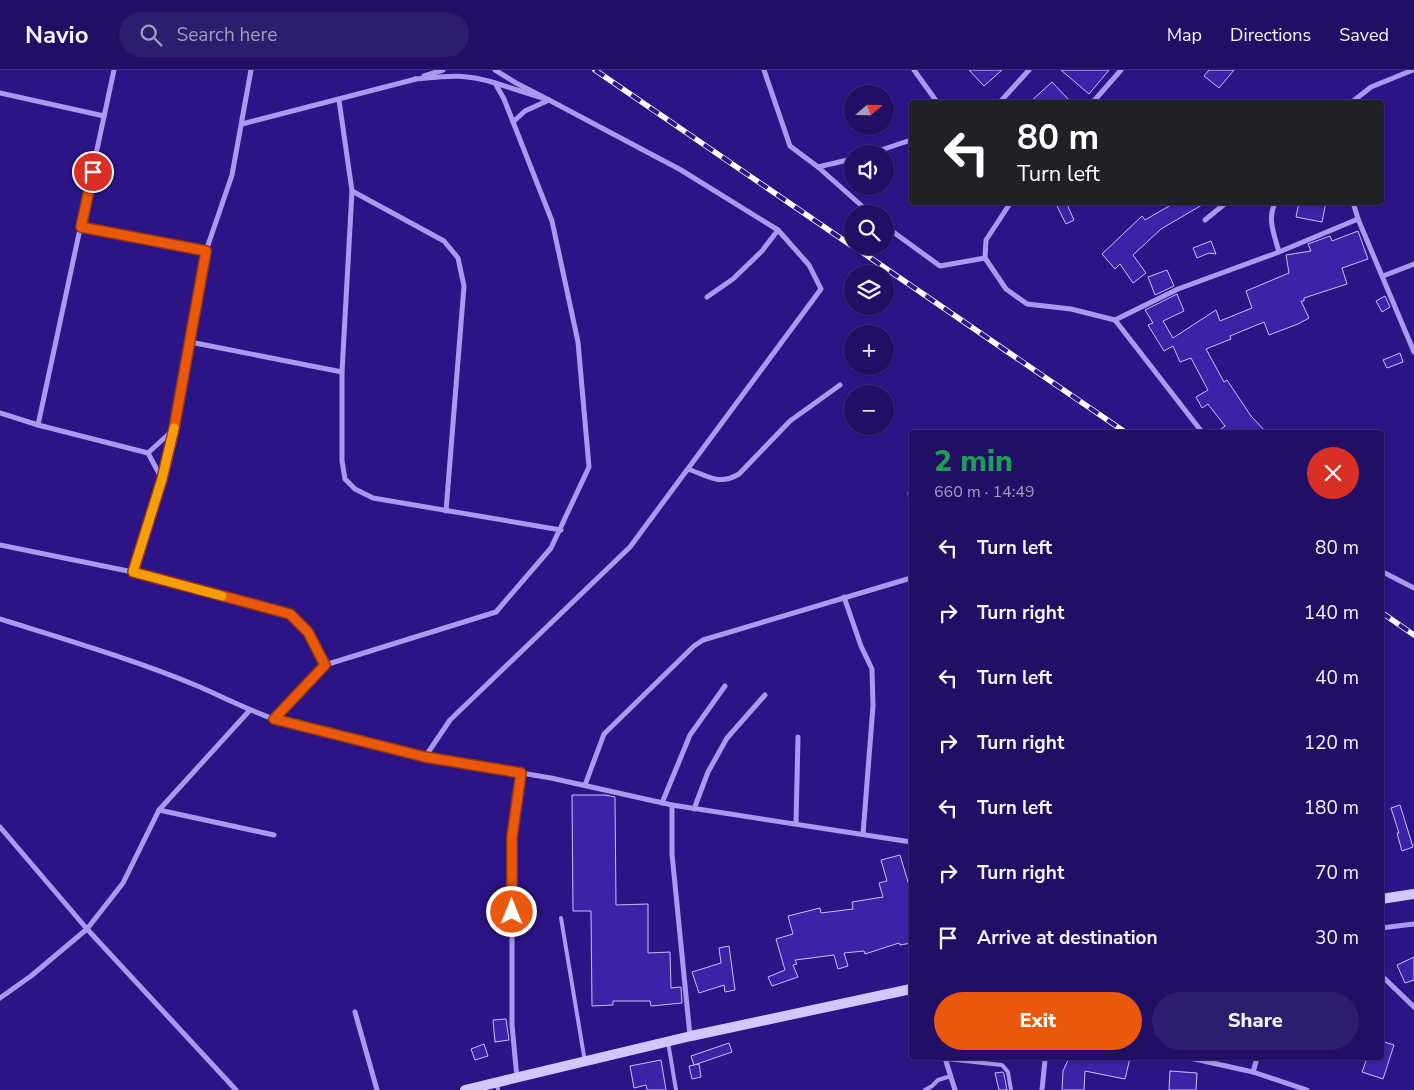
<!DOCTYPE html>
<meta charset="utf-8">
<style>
body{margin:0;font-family:"Nunito Sans",sans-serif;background:#2d1d6e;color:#f1f3f6;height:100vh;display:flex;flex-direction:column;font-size:19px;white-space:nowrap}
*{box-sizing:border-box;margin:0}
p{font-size:16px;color:#a29cbf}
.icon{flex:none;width:28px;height:28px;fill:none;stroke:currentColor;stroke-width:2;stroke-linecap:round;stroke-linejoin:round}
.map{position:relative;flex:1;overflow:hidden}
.sheet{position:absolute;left:909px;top:360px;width:475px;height:630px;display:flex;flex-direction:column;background:#210f65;border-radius:5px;box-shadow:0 1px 4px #0004,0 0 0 1px #3e2f79}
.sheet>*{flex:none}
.top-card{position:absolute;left:909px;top:30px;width:475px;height:105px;border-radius:5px;box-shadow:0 1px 4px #0004,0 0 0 1px #3e2f79;background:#202124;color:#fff;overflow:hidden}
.needle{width:32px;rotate:70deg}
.buttons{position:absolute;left:844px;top:15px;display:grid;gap:10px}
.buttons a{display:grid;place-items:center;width:50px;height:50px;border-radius:50%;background:#210f65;box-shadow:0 1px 4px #0004,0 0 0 1px #3e2f79;font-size:25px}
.pin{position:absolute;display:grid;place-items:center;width:42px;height:42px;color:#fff;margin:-21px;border:2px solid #fff;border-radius:50%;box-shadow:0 1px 5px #0007}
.me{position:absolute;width:55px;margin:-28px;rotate:0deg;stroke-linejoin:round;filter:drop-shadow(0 0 4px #0008)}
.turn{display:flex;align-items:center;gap:18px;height:105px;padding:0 25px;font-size:22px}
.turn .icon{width:65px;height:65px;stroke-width:2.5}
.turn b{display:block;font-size:35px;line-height:42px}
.round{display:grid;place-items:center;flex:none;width:52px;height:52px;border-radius:26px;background:#2d1d6e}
.overview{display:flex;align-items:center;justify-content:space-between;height:85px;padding:0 25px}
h1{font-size:30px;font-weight:800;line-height:38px;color:#1e9e55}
.cta{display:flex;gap:10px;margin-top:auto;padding:10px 25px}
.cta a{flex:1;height:58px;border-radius:30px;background:#ea580c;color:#fff;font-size:20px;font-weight:800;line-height:58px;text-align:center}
.cta a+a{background:#2d1d6e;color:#f1f3f6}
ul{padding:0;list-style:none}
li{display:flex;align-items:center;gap:15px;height:65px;padding:0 25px}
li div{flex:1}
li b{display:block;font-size:19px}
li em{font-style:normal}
header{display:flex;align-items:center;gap:30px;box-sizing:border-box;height:70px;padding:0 25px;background:#210f65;border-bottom:1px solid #3e2f79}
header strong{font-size:24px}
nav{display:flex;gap:28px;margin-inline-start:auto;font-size:18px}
.search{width:350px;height:45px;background:#2d1d6e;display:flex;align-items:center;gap:12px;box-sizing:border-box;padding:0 18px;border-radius:28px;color:#a29cbf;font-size:19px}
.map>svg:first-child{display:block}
.building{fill:#3c22a6;stroke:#cbbffb}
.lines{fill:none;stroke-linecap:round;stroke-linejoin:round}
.service{stroke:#aa99ef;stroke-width:4}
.minor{stroke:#aa99ef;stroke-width:5}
.secondary{stroke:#d2c7fa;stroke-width:10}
.rail-casing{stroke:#fff;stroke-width:5.5}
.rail{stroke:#2c1487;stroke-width:4;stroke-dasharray:11;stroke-linecap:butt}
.route-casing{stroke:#983908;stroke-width:12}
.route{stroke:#ea580c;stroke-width:9}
.slow{stroke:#f59e0b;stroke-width:9}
</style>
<header>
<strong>Navio</strong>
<div class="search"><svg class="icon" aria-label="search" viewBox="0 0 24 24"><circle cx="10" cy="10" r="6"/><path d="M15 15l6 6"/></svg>Search here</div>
<nav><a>Map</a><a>Directions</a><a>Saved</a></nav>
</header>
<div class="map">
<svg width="1414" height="1020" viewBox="0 0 1414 1020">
<rect width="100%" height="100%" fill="#2c1487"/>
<g class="building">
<polygon points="969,0 1002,0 984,16"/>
<polygon points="1061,0 1109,0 1089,24"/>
<polygon points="1209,0 1234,0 1219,18 1204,6"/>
<polygon points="1052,12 1071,32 1030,32"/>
<polygon points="1055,132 1066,132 1074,150 1066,154"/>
<polygon points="1176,132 1207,132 1161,159 1133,185 1146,203 1133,213 1120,194 1115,199 1102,184 1142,146 1145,150"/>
<polygon points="1299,132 1326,132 1322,152 1296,147"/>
<polygon points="1358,161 1368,189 1342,198 1347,214 1304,228 1304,231 1301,231 1309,248 1298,254 1269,265 1264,252 1230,266 1231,269 1206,279 1224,312 1227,310 1251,346 1266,362 1217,362 1225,356 1208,334 1202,338 1196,327 1208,320 1191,288 1180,292 1173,276 1164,281 1148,255 1153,253 1145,240 1177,224 1184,241 1163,251 1173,268 1216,240 1220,251 1252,238 1246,221 1289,203 1286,185 1311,181 1308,174 1330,166 1332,171"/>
<polygon points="1211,171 1216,184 1209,183 1197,188 1193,178"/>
<polygon points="1167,200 1174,216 1155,225 1148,207"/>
<polygon points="1385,226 1390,237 1382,242 1376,231"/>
<polygon points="1400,283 1403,292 1387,298 1383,290"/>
<polygon points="572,725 605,725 615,727 616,835 648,834 648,883 670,882 671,918 681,917 682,933 651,936 650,931 613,931 613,935 592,936 591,841 573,841"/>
<polygon points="1400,735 1413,777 1402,781 1397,763 1399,763 1391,738"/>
<polygon points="900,785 911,822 911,873 900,875 899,873 865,884 864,881 844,883 848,896 838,899 834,885 795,890 797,894 793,895 798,907 772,916 768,907 785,900 776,869 793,864 788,846 820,838 821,843 853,839 852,832 883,827 879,813 887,811 881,790"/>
<polygon points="729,876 735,920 725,922 724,915 699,923 692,902 721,893 719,878"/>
<polygon points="1414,887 1414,910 1405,913 1397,895"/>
<polygon points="506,949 509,970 495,972 493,950"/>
<polygon points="1381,971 1394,975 1383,1009 1362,1002 1367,988 1381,988"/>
<polygon points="729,973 732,982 694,995 691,986"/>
<polygon points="484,974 488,986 475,990 471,979"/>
<polygon points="1069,988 1130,988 1125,1009 1085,1001 1084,1020 1062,1020 1063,1001"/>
<polygon points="661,990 666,1020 647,1020 646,1015 634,1018 630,996"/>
<polygon points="699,994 701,1007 692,1009 689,996"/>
<polygon points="1170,1001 1197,1003 1196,1020 1169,1020"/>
<polygon points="1003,1002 1004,1004 1007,1020 999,1020 995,1003"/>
</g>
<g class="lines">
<g class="service">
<polyline points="561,848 585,992"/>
<polyline points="668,972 676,1020"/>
<polyline points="946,989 1002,995 1008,1002 1011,1020"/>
<polyline points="497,1012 498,1020"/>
<polyline points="925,1020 932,1016 938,1010 951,1006"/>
</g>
<g class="minor">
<polyline points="114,0 38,355 148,383 162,409"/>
<polyline points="764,0 790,76 818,97 871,144"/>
<polyline points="914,0 937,32"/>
<polyline points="424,6 443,0"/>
<polyline points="495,13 549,30 516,13 495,0"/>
<polyline points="0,23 104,46"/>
<polyline points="339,30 352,121 342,302 342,391 345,409 355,419 373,428 561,460"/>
<polyline points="1000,32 1029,0"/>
<polyline points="1093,32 1121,0"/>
<polyline points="1352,32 1371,17 1413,0"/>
<polyline points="242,54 416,9"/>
<polyline points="869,84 911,70"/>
<polyline points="818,97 852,89"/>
<polyline points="352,121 444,171 458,188 464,216 446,441"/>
<polyline points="1011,132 986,170 985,188 1006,219 1027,234 1071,239 1115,250"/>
<path d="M 1276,132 C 1266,147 1275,167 1279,182"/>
<polyline points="1353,132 1358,149 1414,282"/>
<polyline points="1205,150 1227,132"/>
<polyline points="885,156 940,196 985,188"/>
<polyline points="81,157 206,181"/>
<polyline points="1383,206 1414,194"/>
<polyline points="707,227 733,209 762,181 778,160"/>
<polyline points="190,272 342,302"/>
<polyline points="0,343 38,355"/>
<polyline points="1202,362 1115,250 1178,219 1279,182 1358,149"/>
<polyline points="148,383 173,360"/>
<path d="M 688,399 C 708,406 719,416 739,404 L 790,351 L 840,315"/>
<polyline points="910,423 911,431"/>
<polyline points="0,475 133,502 289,544 308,561 325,595"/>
<polyline points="1381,501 1414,518"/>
<polyline points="133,502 162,409 174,359 206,181 232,105 251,0"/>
<polyline points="844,527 861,576 872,599 873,636 863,764"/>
<path d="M 0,549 C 67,570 135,590 200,617 C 225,628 248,640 274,649 L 425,687 L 551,708 L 672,735 L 911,772"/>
<path d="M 274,649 L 325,595 L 496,542 L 551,478 L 589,397 L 578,272 L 552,151 L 504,29 L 495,13 C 464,3 447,6 415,9"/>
<polyline points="425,687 450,650 630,477 821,219 809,195 778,160 681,100 549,30 525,41 513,52"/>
<polyline points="585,715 604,664 694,576 703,570 911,508"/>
<polyline points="662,733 690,665 725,616"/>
<polyline points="672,735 672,784 690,966"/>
<polyline points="694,739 708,702 727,668 765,625"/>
<polyline points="159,740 274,765"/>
<polyline points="796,754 798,667"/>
<polyline points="0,757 87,859 236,1020"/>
<polyline points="1381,858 1414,854"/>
<polyline points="1381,905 1414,937"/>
<polyline points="0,928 31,906 87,859 123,813 159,740 250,640"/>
<polyline points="355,942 377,1020"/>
<polyline points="945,988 955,1020"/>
<polyline points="1190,988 1253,1002 1307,1020"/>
<polyline points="1253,1002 1257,988"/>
<polyline points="517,1008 512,955 512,767 521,703"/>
<polyline points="1042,1020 1045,990 1048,988"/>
</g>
<g class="secondary">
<polyline points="1381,829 1414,824"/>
<polyline points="465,1020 691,966 911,919"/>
</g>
<defs>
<g id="rail">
<polyline points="595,0 852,176"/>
<polyline points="853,176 1125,362"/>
<polyline points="1381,542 1414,565"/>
</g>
</defs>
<use href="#rail" class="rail-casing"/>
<use href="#rail" class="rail"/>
</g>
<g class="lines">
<defs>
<polyline id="route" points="93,102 81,157 206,181 174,359 162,409 133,502 290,544 308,562 325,595 274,649 425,687 521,703 512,767 512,842"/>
</defs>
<use href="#route" class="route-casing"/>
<use href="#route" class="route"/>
<polyline class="slow" points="174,358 162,409 133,502 222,526"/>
</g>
</svg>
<div class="buttons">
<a><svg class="needle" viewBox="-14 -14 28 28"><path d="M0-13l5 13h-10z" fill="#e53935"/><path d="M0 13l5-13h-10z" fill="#a29cbf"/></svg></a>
<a><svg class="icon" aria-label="sound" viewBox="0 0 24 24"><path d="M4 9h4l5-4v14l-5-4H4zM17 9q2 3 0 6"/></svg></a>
<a><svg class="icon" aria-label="search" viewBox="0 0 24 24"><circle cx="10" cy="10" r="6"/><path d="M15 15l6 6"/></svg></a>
<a><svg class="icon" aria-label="layers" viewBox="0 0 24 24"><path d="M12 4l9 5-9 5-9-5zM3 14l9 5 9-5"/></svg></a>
<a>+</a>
<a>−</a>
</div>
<div class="pin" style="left:93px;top:102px;background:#d93025"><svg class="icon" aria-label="arrive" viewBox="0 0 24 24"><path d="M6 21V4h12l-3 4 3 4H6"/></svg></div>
<svg class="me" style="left:512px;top:842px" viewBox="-20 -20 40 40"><circle r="17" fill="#ea580c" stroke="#fff" stroke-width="3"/><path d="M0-11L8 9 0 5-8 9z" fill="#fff"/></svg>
<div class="top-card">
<div class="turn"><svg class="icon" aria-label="left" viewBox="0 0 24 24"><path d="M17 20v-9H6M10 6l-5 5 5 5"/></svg><div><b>80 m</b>Turn left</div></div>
</div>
<section class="sheet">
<div class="overview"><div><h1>2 min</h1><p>660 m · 14:49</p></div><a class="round" style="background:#d93025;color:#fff"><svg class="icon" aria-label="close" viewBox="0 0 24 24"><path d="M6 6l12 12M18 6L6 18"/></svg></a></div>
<ul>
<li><svg class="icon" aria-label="left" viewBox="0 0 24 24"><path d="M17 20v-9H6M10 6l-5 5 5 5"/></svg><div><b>Turn left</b></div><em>80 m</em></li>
<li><svg class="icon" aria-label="right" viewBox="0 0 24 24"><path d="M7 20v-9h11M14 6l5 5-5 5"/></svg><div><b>Turn right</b></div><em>140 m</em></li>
<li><svg class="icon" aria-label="left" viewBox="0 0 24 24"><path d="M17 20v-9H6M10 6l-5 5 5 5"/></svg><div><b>Turn left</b></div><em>40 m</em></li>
<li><svg class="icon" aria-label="right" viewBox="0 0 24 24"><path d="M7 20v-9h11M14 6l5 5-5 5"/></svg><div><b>Turn right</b></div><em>120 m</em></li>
<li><svg class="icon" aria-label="left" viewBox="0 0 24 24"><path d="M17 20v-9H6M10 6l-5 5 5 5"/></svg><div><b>Turn left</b></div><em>180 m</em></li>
<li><svg class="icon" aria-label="right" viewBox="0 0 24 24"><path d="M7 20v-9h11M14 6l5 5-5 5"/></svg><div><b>Turn right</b></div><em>70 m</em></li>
<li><svg class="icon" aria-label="arrive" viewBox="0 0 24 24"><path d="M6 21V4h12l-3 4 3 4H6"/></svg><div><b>Arrive at destination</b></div><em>30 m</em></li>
</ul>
<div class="cta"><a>Exit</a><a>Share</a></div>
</section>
</div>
